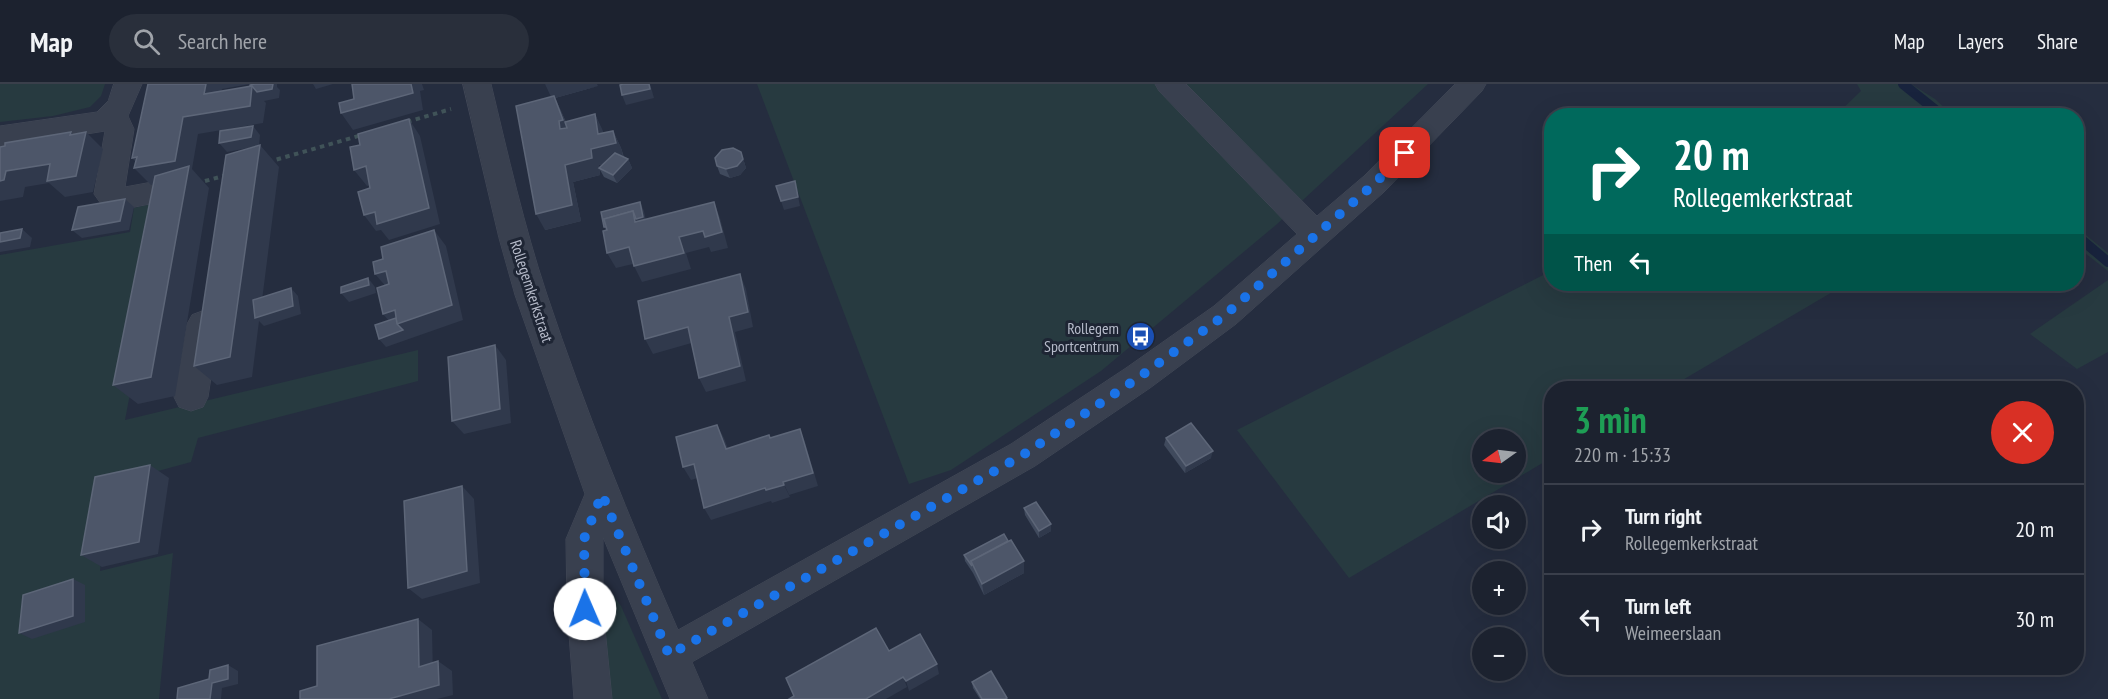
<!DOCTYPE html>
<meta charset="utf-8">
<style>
body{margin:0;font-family:"PT Sans Narrow",sans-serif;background:#292f3b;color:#f1f3f6;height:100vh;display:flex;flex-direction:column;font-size:22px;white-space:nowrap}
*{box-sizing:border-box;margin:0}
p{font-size:20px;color:#a0a4aa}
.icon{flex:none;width:33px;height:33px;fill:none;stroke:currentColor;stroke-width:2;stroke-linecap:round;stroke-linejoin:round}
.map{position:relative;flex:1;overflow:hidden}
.sheet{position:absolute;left:1544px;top:297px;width:540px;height:294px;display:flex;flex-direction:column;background:#1c222f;border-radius:24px;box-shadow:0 6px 24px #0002,0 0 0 2px #3a3f4b}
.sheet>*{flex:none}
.guide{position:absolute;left:1544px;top:24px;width:540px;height:183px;border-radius:24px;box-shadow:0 6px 24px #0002,0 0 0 2px #3a3f4b;background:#00695c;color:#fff;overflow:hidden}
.needle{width:39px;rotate:256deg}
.buttons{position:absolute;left:1472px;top:345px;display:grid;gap:12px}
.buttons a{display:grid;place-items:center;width:54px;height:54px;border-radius:50%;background:#1c222f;box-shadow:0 6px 24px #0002,0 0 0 2px #3a3f4b;font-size:30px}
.pin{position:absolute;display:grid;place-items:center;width:51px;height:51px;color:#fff;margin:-26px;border-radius:12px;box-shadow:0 3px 9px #0006}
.me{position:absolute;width:66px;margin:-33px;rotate:359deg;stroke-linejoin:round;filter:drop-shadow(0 0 4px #0008)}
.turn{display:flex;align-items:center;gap:21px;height:126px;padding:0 30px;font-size:27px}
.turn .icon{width:78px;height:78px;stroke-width:2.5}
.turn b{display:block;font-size:42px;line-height:51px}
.then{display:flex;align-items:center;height:57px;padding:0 30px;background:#0003;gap:12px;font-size:22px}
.round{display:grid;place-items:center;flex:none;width:63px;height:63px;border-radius:32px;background:#292f3b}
.headline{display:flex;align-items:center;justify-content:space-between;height:102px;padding:0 30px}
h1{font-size:36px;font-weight:700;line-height:45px;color:#1e9e55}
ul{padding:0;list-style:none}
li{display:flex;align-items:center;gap:18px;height:90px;padding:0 30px;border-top:2px solid #3a3f4b}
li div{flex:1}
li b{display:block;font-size:22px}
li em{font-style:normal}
header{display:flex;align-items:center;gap:36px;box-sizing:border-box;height:84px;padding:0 30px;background:#1c222f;border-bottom:2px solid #3a3f4b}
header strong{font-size:28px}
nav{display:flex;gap:33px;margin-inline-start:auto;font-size:21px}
.search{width:420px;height:54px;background:#292f3b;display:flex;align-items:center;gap:15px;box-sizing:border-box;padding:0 21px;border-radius:33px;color:#a0a4aa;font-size:22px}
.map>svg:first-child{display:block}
.green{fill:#273a40;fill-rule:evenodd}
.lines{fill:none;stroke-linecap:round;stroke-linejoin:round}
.stream{stroke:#18233d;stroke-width:10}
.minor-casing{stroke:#434958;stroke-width:1}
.path{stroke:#405358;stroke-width:4;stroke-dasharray:4.5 4.5;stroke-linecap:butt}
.minor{fill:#39404f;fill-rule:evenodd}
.wall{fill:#404a5d}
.shaded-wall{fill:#30394c}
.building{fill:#4d5669;stroke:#5d6678;stroke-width:1.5}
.route{stroke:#1a73e8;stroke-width:10;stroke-dasharray:0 18}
.labels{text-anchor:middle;stroke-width:6;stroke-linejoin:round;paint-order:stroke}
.street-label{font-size:16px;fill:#b6bbca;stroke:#1e2534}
.poi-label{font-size:16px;fill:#b6bbca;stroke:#1e2534;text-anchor:end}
</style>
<header>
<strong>Map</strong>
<div class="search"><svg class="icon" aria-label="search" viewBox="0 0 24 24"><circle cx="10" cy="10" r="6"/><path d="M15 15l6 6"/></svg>Search here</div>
<nav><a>Map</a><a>Layers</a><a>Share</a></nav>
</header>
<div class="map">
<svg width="2108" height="615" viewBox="0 0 2108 615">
<rect width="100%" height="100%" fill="#252d3f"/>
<g class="green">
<polygon points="0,0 105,0 101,12 90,23 53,32 0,38"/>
<polygon points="757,0 1428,0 1276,141 1101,287 951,386 909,400"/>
<polygon points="1857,0 1911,0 1935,15 1952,31 1836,31 1861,7"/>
<polygon points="167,116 125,336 418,266 418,297 198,354 191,378 107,401 100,487 173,469 159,615 0,615 0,171 130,148 134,124"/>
<polygon points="2076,143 2108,169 2108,187 2076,162"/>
<path d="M 1551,187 L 1551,200 L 1846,200 L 1669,304 L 1551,304 L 1551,374 L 1349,494 L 1237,346 ZM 1482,356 L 1515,356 L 1515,388 L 1482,388 Z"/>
<polygon points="2108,196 2108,268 2077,285 2030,250"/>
<polygon points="613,511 621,522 662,615 605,615 596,522 603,514"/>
</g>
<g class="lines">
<g class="stream">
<polyline points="1903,0 1943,32"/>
<polyline points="2076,151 2108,178"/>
</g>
<defs>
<g id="minor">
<polygon points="114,0 142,0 128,32 134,45 125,103 174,94 184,97 189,105 184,113 115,127 104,124 94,110 105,47 0,64 0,42 97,28 108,17"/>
<path d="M 463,0 L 491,0 C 508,71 524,142 547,211 C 585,325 630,436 678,546 L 1011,360 L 1126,284 L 1214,222 L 1297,150 L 1159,7 L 1155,0 L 1186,0 L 1317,132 L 1364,92 L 1455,0 L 1486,0 L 1482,7 L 1384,108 L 1236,240 L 1150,304 L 1035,382 L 692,578 L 708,615 L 670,615 L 603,453 L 603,525 L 612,615 L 574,615 L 567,525 L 566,455 L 585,410 L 515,211 L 499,154 Z"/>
<polygon points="203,227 214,231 219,240 208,313 203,323 191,327 179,323 174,313 187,240 192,231"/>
</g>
</defs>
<use href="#minor" class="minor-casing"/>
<g class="path">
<polyline points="407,38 451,25"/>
<polyline points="268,78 362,51"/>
<polyline points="205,97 227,91"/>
</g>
<use href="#minor" class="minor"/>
</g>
<g class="wall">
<polygon points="598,2 555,14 566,38 595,30 603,49 613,47 621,64 624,73 628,75 632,84 617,99 604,93 599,84 603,80 599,81 600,91 573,98 581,137 545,146 551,13"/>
<polygon points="741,68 746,84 740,91 730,94 720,90 717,82"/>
<polygon points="1166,354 1211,374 1185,389 1164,361"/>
<polygon points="1024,424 1051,440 1051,447 1039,454 1025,431"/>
<polygon points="964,471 1024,477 1024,489 984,511 973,489 965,477"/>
<polygon points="972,598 1007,614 1007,615 980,615 973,604"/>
</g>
<g class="shaded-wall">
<polygon points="206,0 277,0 277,3 280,6 279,14 264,17 266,19 263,39 198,50 192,85 209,104 175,312 138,320 113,301 186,95 151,101 134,84 141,83 132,74 183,33 250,22 250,0 222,5 218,27 204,10"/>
<polygon points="313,0 333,0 316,5"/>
<polygon points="411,0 422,0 424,6 420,7 423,26 353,46 341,29"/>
<polygon points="545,0 597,0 598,2 555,14 562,29 571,53 560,45 552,15"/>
<polygon points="650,0 654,14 626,21 622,11"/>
<polygon points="595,30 603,47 605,61 613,47 621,64 624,75 599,81 600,91 573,98 581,137 545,146 536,130 565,81 598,50"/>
<polygon points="409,35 420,52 440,140 389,156 381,146 376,147 364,131"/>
<polygon points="253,42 260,51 259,62 227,68 219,59"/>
<polygon points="71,48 83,60 86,48 103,65 93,108 65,113 49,99 25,103 23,113 0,117 0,97 6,87 50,80 70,51"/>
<polygon points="260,61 279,83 260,232 291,204 298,212 301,230 264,242 259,237 252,293 217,301 194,282"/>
<polygon points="741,68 746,84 740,91 730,94 726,85"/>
<polygon points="628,75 632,84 617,99 613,91"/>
<polygon points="366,82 378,99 367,102 354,86"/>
<polygon points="795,97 800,122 784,126 781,117"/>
<polygon points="125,115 134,123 129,146 82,154 72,146"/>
<polygon points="640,118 644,127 647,142 609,152 604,143"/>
<polygon points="714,118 720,134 728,164 711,168 709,163 686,169 691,185 642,198 634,182 679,153"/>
<polygon points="22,145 32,154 30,163 0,168 0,158"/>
<polygon points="434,146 446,162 463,236 386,263 379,255 396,245 383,230"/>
<polygon points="629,163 637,179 616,184 607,169"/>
<polygon points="386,187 399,202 388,205 375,190"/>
<polygon points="740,190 746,205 753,243 735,248 746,297 706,308 699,294 729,233"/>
<polygon points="368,194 375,203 376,209 349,218 341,209"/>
<polygon points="688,243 695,258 653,270 645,255"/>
<polygon points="495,261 506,276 511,339 464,350 452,337"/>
<polygon points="717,341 724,354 733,378 726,365"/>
<polygon points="800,345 805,358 818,402 789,411 783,398"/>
<polygon points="1213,367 1211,374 1185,389 1186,382"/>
<polygon points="694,380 701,393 691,396 683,383"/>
<polygon points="150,381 169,394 158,470 102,483 81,471"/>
<polygon points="784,401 790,413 772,419 771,417 711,436 704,424 765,404"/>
<polygon points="462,402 474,415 480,499 422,515 408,504"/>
<polygon points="1051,440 1051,447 1039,454 1039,447"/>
<polygon points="1024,477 1024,489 984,511 982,500"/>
<polygon points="73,495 85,501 85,538 32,555 19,549"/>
<polygon points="418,535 432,546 433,593 419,583"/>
<polygon points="438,577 452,587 453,611 437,615 389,615"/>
<polygon points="937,580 939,590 909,607 906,597"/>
<polygon points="228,581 238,587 238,600 222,604 221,615 210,615 212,599"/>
<polygon points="903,593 907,603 886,615 866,615"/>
</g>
<g class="building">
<polygon points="148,0 206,0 204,10 252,2 250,22 183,33 175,77 134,84 137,73 132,74"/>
<polygon points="255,0 273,0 272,5 257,8 252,2 250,2 250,1"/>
<polygon points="352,0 411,0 413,9 341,29 339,19 354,15"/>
<polygon points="623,0 649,0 650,5 622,11 620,1"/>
<polygon points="554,12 563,36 559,37 560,45 567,44 565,38 595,30 598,50 613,47 616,59 591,65 592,74 565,81 572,121 536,130 516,22"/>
<polygon points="409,35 429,124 377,140 375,128 364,131 358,108 370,104 366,82 354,86 350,63 360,61 358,50"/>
<polygon points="253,42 251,53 219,59 220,47"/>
<polygon points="71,48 70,51 86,48 76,92 47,97 50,80 6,87 4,96 0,97 0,63 5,62 5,59"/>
<polygon points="260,61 230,273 194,282 226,71"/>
<polygon points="733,64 741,68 743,75 737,82 726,85 717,82 715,74 722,66"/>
<polygon points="615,69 628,75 613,91 599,84"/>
<polygon points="189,82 151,293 113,301 155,92"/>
<polygon points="795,97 798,113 781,117 776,102"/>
<polygon points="125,115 120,137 72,146 78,123"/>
<polygon points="640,118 643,133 636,135 633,127 604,135 606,143 604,143 601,128"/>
<polygon points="714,118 722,148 705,153 703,147 679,153 684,169 634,182 629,163 607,169 603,147 607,146 604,135 633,127 635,138"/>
<polygon points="22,145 20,154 0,158 0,149"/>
<polygon points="434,146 452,221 397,240 395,226 383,230 377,204 389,200 386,187 375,190 373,178 383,175 381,163"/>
<polygon points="740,190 748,228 729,233 740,282 699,294 688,243 645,255 638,217"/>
<polygon points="368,194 369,201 341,209 341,203"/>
<polygon points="291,204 293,222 255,234 253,216"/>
<polygon points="396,234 397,240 403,246 379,255 375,241"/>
<polygon points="495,261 500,325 452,337 448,273"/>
<polygon points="1191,339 1213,367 1186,382 1166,354"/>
<polygon points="717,341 726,365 769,351 770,354 800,345 813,389 783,398 784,401 766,406 765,404 704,424 694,380 683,383 676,353"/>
<polygon points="150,381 139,458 81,471 95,393"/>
<polygon points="462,402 467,487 408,504 404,417"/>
<polygon points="1036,418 1051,440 1039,447 1024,424"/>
<polygon points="1004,450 1008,457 971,477 972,482 964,471"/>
<polygon points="1011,456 1024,477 982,500 971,477"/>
<polygon points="73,495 73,532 19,549 23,511"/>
<polygon points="418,535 419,583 438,577 439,601 389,615 300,615 300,607 317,602 317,562"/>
<polygon points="876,544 889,567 920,550 937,580 906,597 903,593 866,615 789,615 794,612 786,594"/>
<polygon points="228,581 228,595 212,599 210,615 177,615 178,604 209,595 210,586"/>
<polygon points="991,587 1007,614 1005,615 982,615 972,598"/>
</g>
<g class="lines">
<polyline class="route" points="585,525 584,455 602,410 669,571 1023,371 1138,294 1225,231 1374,100 1405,69"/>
</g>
<defs>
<symbol id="bus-disc" viewBox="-11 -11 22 22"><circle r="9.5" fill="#1a4fb4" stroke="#1e2534"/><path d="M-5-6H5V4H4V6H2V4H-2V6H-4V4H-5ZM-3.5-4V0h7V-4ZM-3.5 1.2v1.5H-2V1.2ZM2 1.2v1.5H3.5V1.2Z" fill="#fff"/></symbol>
</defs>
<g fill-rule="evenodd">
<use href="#bus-disc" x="1124" y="236" width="33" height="33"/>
</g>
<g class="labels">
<g class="street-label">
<text transform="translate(532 207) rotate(72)" y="6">Rollegemkerkstraat</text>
</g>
<g class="poi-label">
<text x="1119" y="250">Rollegem<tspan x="1119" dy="18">Sportcentrum</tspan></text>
</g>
</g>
</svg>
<div class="buttons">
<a><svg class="needle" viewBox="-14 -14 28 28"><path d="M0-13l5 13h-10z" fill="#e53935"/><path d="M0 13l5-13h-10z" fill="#a0a4aa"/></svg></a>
<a><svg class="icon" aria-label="sound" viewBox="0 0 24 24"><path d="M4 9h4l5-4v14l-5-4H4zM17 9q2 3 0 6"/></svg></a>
<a>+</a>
<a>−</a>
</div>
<div class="pin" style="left:1405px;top:69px;background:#d93025"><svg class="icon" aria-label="arrive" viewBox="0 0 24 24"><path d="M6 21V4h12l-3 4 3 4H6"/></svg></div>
<svg class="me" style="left:585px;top:525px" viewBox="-20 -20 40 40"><circle r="19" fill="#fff"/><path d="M0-13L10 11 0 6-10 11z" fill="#1a73e8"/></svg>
<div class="guide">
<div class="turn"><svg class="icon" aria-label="right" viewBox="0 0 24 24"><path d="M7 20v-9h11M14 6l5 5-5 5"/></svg><div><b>20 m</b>Rollegemkerkstraat</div></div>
<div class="then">Then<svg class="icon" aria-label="left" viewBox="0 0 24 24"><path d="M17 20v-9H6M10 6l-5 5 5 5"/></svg></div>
</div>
<section class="sheet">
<div class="headline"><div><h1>3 min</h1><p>220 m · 15:33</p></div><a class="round" style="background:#d93025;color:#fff"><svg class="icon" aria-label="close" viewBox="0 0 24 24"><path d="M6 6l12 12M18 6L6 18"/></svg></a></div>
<ul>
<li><svg class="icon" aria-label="right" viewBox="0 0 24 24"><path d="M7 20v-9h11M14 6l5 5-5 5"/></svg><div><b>Turn right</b><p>Rollegemkerkstraat</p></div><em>20 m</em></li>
<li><svg class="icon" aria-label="left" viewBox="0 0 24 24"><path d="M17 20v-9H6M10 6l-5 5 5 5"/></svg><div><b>Turn left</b><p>Weimeerslaan</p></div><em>30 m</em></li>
</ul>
</section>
</div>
